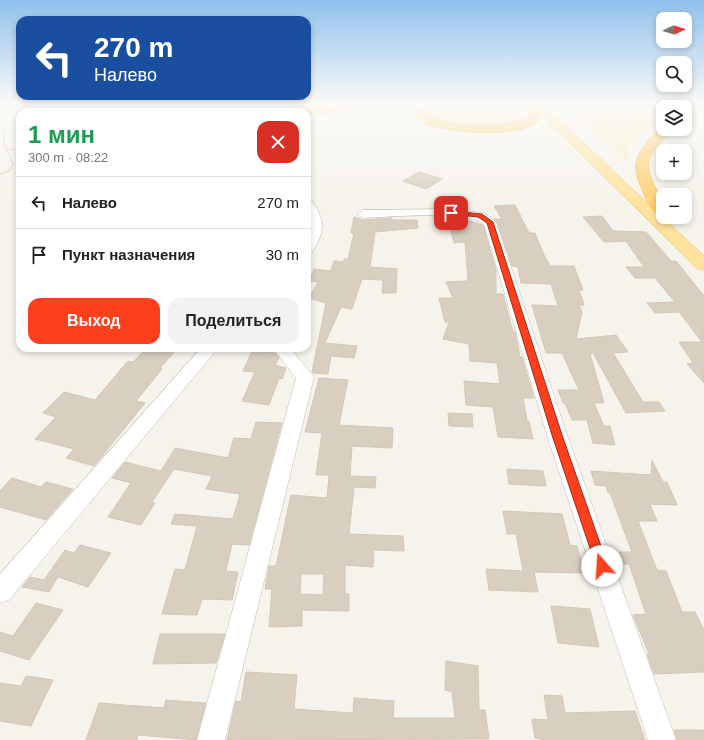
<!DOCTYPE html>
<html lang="ru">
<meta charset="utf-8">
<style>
body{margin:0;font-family:Helvetica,sans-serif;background:#f2f2f2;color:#222;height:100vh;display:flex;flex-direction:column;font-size:15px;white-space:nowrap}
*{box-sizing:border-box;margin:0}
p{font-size:13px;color:#767676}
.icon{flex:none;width:22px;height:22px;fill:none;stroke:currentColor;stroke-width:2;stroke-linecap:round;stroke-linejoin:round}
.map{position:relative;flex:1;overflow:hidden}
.panel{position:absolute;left:16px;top:108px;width:295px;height:244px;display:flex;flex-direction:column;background:#fff;border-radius:12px;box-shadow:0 2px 6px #0003}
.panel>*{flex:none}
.hud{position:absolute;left:16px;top:16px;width:295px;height:84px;border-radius:12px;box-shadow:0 2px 6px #0003;background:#1a4fa0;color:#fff;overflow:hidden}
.needle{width:26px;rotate:86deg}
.buttons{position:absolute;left:656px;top:12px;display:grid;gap:8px}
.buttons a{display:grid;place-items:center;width:36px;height:36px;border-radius:8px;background:#fff;box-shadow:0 2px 6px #0003;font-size:20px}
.pin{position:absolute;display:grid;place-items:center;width:34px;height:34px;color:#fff;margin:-17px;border-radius:8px;box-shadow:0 2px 6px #0006}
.me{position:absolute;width:44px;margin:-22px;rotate:341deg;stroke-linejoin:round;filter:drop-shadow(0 0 3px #0008)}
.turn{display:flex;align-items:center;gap:14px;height:84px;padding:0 12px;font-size:18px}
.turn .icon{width:52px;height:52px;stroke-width:2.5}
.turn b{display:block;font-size:28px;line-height:34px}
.round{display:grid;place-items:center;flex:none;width:42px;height:42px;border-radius:12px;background:#f2f2f2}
.overview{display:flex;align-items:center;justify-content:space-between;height:68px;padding:0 12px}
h1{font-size:24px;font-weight:800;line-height:30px;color:#1e9e55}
.primary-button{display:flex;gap:8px;margin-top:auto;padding:8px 12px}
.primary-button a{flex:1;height:46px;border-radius:12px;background:#fc3f1d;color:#fff;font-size:16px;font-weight:800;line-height:46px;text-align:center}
.primary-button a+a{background:#f2f2f2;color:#222}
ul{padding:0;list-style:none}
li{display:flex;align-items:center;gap:12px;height:52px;padding:0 12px;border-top:1px solid #e0e0e0}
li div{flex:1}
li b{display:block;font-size:15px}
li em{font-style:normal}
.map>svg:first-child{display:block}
.sand{fill:#f9efc9}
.building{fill:#d8cfc1;stroke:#d3c7b4;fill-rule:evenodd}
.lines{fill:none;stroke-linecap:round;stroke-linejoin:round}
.minor-casing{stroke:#c2bbae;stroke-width:1}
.major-casing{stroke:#e6c16a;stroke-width:1}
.highway-casing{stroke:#e0a43c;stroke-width:1}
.path{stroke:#c4b79f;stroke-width:1.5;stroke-dasharray:1 1;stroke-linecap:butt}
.minor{fill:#fff;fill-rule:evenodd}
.major{fill:#ffe39c;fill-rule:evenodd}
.highway{fill:#ffcf6e;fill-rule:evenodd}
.route{fill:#fc3f1d;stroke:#a42913}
</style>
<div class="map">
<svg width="704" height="740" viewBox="0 0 704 740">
<rect width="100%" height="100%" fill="#f6f3ec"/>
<g class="sand">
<path d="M 425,104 L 519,104 L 521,113 C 516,118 509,122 502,123 C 486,128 428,126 425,104 Z"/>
<polygon points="560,104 672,104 670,107 663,107 663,113 628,148 628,159 631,164"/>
</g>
<g class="building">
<polygon points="419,172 442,179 426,189 403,181"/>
<polygon points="515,205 529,233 535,233 544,255 550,266 574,266 583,290 579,290 584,305 579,305 582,312 576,339 616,335 628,352 613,353 643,402 659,402 665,411 626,413 593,353 590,354 604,403 594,403 604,426 610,426 615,445 593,443 587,420 572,420 565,403 563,403 558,390 579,390 562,353 546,353 532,305 558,306 551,284 521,283 518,267 512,266 497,222 494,219 502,219 494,206"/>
<polygon points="602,216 613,231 646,232 671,261 676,261 704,296 704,383 687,364 693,363 679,342 702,342 679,312 655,313 647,303 675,302 655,278 635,278 626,267 644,267 626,241 604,242 583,217"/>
<polygon points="354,217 363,220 392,218 392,220 417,220 418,228 375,232 370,267 397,269 396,293 382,293 383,280 362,279 352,309 341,307 325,343 357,346 354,358 331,356 328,374 313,373 312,372 326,303 309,298 318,282 309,281 314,269 331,271 334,261 344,262 344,259 348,259 354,233 351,233"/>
<polygon points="448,220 466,220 483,225 496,270 496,294 503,294 513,332 515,332 520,357 522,357 534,398 523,398 527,421 529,421 533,439 498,437 493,407 466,405 464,381 500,384 497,363 470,361 469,344 443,339 449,322 445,322 439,298 453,298 446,282 468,281 465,242 454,243"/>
<polygon points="147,348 178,348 160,368 162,369 136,401 145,403 94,466 66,458 74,449 35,439 56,417 43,413 64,392 95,400 128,361 133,362"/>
<polygon points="252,351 275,353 279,358 275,365 286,368 282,379 279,378 269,405 242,401 255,372 243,371"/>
<path d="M 319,378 L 348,380 L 339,425 L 393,428 L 392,448 L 352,446 L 350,476 L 376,477 L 375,488 L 354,487 L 349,534 L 403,536 L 404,551 L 374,550 L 373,567 L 345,565 L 345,594 L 349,594 L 349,611 L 302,610 L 302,626 L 269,627 L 272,589 L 265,589 L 268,572 L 269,566 L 276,566 L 291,495 L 327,498 L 329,475 L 316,475 L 322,433 L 305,432 ZM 301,574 L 324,574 L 323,595 L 300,594 Z"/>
<polygon points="448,413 472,414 473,427 449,426"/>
<polygon points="256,422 282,423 249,545 232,544 226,571 238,572 232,600 202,599 197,615 162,614 175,569 185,570 197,526 171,524 175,514 233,519 240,494 206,489 212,476 174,469 152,502 155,503 141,525 108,517 131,483 112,478 125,462 161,471 175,448 228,458 234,438 251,439"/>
<polygon points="652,460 663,482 667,482 677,505 650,504 657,521 638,521 657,570 666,571 682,612 695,612 704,630 704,672 654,674 647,654 649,654 633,615 646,614 629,564 624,564 619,552 632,552 610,493 608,493 606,486 595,485 591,471 651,475"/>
<polygon points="507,469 543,471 546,486 509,484"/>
<polygon points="12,478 41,487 46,482 73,489 46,520 0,507 0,491"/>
<polygon points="503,511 562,514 570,545 577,546 584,573 534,572 538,592 489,590 486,569 523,571 516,534 507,534"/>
<polygon points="80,545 111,553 88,587 58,577 49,592 22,587 30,577 44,580 65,550 74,553"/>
<polygon points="36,603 63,610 29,660 0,651 0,632 13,636"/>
<polygon points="551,606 590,609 599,647 558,643"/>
<polygon points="160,634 225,634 216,663 153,664"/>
<polygon points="446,661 478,666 479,710 485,710 489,739 227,740 236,701 241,702 246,672 297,675 294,709 353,713 354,698 394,701 393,718 455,718 452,692 445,690"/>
<polygon points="26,676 53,680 31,726 0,721 0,683 21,686"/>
<polygon points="544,695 562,696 565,713 635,711 645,740 546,740 535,738 532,719 548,720"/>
<polygon points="166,700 206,703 196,740 138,735 137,740 86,740 99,703 164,708"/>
<polygon points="674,730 704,730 704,740 677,740"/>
</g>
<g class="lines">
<defs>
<g id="minor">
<polygon points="0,104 7,104 0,108"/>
<path d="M 307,199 L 311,200 C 325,220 326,231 312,252 L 307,253 L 310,220 L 307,214 Z"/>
<path d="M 451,209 L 484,213 L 496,222 L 567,435 L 676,740 L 648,740 L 547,435 L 484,224 C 462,210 392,217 363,218 L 357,214 L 363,210 Z"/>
<polygon points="201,348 218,348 9,600 0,603 0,574"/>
<polygon points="273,348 290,348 314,377 225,740 197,740 296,378"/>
</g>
<polygon id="major" points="531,104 542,104 704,256 704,270 698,269"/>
<g id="highway">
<polygon points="312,104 325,104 326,106 362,104 357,107 307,116 307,112 281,112 283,110"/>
<path d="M 410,104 L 421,104 C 422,107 423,111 425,112 C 444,131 508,129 530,116 L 532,104 L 542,105 C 542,110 542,115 539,120 C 523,139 449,133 428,124 C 418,120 414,114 410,104 Z"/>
<polygon points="684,104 695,104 689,112 685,113 685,107 682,107"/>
<path d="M 662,126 L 663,129 L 672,129 C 666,138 657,144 652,153 C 640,174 663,191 663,213 L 654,212 L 651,209 C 631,166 627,162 662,126 Z"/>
</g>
</defs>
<use href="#minor" class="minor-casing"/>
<use href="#major" class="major-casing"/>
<use href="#highway" class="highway-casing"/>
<g class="path">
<polyline points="0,126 4,129 4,144 13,164 9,171 0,174"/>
<polyline points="6,149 20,150"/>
</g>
<use href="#minor" class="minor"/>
<use href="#major" class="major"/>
<use href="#highway" class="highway"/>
</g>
<linearGradient id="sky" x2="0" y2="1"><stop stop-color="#8fc1ec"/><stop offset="0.5" stop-color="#fbfaf6"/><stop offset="1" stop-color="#fbfaf6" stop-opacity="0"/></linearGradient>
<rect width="704" height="208" fill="url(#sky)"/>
<polygon class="route" points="451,211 482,214 493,222 562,435 608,566 607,570 602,571 598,570 596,566 552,435 487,223 478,217 449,214 449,211"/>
</svg>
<div class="buttons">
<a><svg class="needle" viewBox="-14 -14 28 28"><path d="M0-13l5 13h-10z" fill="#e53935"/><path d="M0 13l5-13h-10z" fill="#767676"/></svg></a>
<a><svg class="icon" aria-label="search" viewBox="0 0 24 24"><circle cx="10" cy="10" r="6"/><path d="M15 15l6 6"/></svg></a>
<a><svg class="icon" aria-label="layers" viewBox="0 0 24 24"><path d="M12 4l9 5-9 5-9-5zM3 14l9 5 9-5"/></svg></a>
<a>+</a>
<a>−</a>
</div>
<div class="pin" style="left:451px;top:213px;background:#d93025"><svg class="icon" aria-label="arrive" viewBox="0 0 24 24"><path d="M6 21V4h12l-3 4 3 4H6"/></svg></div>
<svg class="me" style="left:602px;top:566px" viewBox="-20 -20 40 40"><circle r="19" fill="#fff"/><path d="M0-13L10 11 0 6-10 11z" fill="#fc3f1d"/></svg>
<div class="hud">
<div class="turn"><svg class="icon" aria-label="left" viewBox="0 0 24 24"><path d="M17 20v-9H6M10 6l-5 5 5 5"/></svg><div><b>270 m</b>Налево</div></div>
</div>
<section class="panel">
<div class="overview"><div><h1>1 мин</h1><p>300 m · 08:22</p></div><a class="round" style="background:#d93025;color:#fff"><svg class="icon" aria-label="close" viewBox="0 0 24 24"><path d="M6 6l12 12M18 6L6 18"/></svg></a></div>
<ul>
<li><svg class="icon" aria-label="left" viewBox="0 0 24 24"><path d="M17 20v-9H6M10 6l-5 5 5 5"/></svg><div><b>Налево</b></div><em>270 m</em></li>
<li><svg class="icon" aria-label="arrive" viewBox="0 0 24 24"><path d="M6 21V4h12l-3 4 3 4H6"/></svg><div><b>Пункт назначения</b></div><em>30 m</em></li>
</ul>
<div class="primary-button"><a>Выход</a><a>Поделиться</a></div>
</section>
</div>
